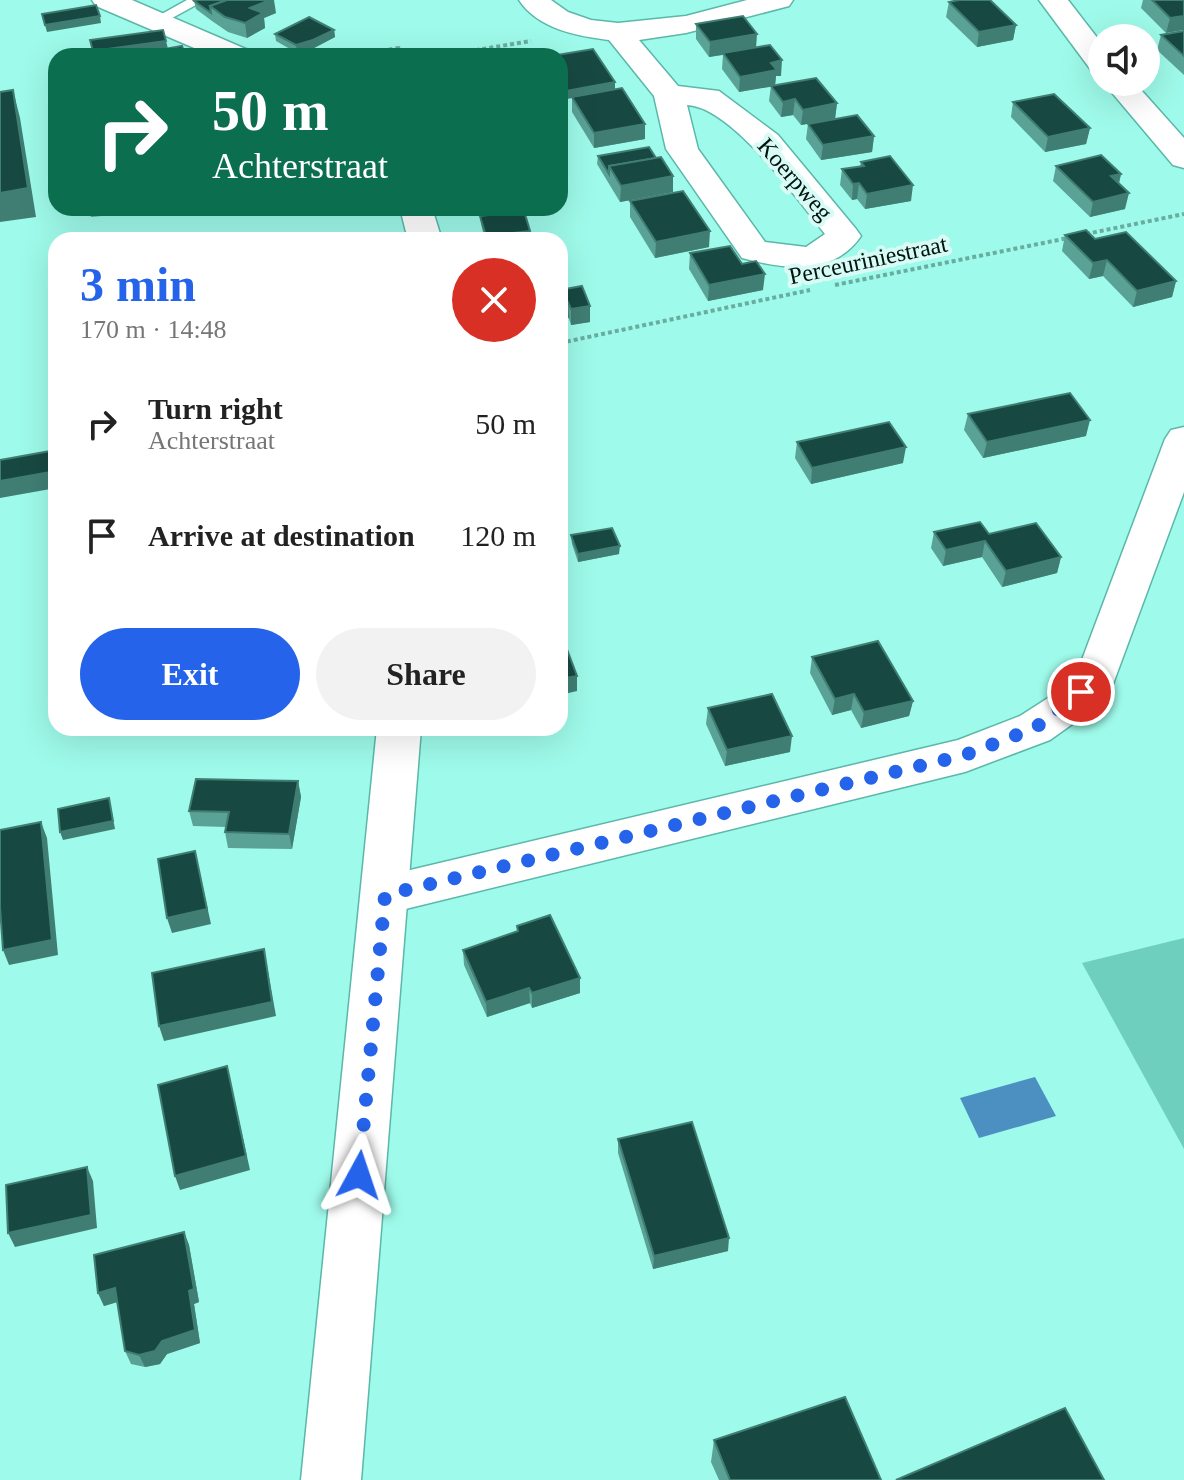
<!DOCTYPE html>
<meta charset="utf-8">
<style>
body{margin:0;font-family:Georgia,serif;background:#f2f2f2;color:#222;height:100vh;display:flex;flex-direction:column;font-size:30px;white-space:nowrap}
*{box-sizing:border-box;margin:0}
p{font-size:26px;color:#767676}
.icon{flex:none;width:44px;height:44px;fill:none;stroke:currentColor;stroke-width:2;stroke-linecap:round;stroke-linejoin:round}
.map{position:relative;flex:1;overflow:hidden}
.panel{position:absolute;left:48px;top:232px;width:520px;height:504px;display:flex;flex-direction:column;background:#fff;border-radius:24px;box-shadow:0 8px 32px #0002}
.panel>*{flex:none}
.top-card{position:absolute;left:48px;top:48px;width:520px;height:168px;border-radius:24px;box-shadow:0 8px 32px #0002;background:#0b6e4f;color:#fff;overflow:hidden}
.buttons{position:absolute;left:1088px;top:24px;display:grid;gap:16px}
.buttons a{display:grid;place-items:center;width:72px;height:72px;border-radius:50%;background:#fff;box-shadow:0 8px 32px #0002;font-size:40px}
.pin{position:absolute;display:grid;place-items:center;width:68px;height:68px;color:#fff;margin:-34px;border:4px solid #fff;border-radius:50%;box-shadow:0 2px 8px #0007}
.me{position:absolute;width:88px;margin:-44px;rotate:5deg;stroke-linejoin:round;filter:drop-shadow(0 0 6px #0008)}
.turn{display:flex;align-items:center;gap:28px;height:168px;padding:0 32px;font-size:36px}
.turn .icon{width:104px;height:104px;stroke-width:2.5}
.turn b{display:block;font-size:56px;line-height:68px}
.round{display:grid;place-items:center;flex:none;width:84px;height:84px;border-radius:42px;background:#f2f2f2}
.headline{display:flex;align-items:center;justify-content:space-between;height:136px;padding:0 32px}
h1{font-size:48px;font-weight:700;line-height:60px;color:#2563eb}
.button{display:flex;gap:16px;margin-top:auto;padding:16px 32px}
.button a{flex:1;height:92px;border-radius:48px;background:#2563eb;color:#fff;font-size:32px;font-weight:700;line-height:92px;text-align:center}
.button a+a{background:#f2f2f2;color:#222}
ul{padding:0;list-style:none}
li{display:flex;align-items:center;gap:24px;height:112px;padding:0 32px}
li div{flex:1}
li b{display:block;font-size:30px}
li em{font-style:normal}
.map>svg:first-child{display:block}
.green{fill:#6ecfbf}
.water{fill:#4b90c1}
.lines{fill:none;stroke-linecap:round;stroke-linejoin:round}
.service-casing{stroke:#5bb7a9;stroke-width:3}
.minor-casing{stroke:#5bb7a9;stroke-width:3}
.tertiary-casing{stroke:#5bb7a9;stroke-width:3}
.path{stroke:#69ada1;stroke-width:4;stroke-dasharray:4 3;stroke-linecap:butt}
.service{fill:#fff;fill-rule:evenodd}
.minor{fill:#fff;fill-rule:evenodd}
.tertiary{fill:#fff;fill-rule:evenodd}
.wall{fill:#5aa296}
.shaded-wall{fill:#407e74}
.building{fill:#174942;stroke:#407e74;stroke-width:2}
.route{stroke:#2563eb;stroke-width:14;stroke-dasharray:0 25.2}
.labels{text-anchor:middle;stroke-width:8;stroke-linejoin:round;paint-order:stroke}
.far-street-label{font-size:24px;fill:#001411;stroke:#d9fbf5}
</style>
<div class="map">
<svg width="1184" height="1480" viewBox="0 0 1184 1480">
<rect width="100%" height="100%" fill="#9efaea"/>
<polygon class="green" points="1184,938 1184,1149 1082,963"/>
<polygon class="water" points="1035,1077 1056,1116 979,1138 960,1098"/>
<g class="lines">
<defs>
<polygon id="service" points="187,0 205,0 163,23 151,20"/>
<g id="minor">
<path d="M 519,0 L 551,0 L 568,12 L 591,20 L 618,23 L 686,16 L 747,0 L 793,0 L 789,6 L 686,33 L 639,40 L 678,86 L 719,91 L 778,135 L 856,229 L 861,236 C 833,277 784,269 742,258 L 666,149 L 654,96 L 609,40 C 577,36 538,29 519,0 ZM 687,105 C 732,107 797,199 825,234 L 806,247 L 765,242 L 698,149 Z"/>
<polygon points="1039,0 1068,0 1102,44 1102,73 1091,70"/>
<polygon points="1103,82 1134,82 1184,138 1184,168 1173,165"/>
<polygon points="1184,427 1184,492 1113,684 1078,720 1050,740 965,772 385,914 368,909 361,895 368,881 385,876 958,740 1020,716 1048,698 1080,665 1165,439 1171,430"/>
</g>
<g id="tertiary">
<polygon points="92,0 132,0 248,50 252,56 213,56 96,6"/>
<polygon points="400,208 432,208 442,240 408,240"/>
<polygon points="377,728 421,728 361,1480 301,1480"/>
</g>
</defs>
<use href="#service" class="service-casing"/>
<use href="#minor" class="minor-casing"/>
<use href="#tertiary" class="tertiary-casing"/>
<g class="path">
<polyline points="347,56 399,48 407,56"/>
<polyline points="441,56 531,41"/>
<polyline points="1086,234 1184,214"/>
<polyline points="835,285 1068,238"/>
<polyline points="560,343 810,290"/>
</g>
<use href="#service" class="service"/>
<use href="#minor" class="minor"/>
<use href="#tertiary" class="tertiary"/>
</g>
<g class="wall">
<polygon points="1143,0 1184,0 1166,33 1141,8"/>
<polygon points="194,1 276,13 264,18 265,28 247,38 228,32 212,21 196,9"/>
<polygon points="949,2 1016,25 1013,40 977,47 946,17"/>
<polygon points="696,24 756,48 781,76 776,76 775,85 837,103 835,119 801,125 793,115 781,117 769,101 771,86 739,92 722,69 723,55 709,57 696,39"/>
<polygon points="334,30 335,37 314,48 297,53 276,41 275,34"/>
<polygon points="1184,31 1184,75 1157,50 1161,35"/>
<polygon points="560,56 615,82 615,89 645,139 594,148 572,112 572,98 566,99 560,89"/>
<polygon points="1013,102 1090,128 1086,144 1045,152 1011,117"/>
<polygon points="808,124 874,136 872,152 821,160 806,139"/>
<polygon points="598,156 656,158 673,192 620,202 597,164"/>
<polygon points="861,162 911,201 865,209 857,199 852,200 840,185 842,169 860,166"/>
<polygon points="1056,166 1121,174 1119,184 1125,209 1090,217 1053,181"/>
<polygon points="630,201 709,247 655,258 630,217"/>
<polygon points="89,208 122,208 123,214 91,217"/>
<polygon points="480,216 530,231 531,239 485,240 481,224"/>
<polygon points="1065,235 1095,239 1176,281 1172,297 1133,307 1103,276 1089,279 1062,251"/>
<polygon points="690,253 763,290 708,301 689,269"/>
<polygon points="560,290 590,306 590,322 571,325"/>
<polygon points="968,414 1086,436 983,458 964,430"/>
<polygon points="797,442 903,463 811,484 795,458"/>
<polygon points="934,532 989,534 1061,557 1057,573 1002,587 982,557 943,566 931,548"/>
<polygon points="571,535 619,554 578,562 572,544"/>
<polygon points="812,657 913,701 909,716 861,728 851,710 832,715 810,673"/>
<polygon points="708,708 790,752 725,766 706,724"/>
<polygon points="298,781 301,797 292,849 228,848 225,832 226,827 193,826 189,811"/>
<polygon points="517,926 580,993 532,1008 530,1003 487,1017 464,965 463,950 517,932"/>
<polygon points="618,1139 728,1251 653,1269 618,1153"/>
<polygon points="184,1232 189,1245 199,1302 194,1304 200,1343 167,1354 160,1364 145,1367 131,1364 125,1351 117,1302 104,1306 98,1293"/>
<polygon points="714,1440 881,1480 719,1480 711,1462"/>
</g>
<g class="shaded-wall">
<polygon points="270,0 274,0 276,13 264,18 265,28 247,38 245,23 250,8"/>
<polygon points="100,16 101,23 47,32 45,25"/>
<polygon points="1184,16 1184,30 1166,33 1170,18"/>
<polygon points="1016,25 1013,40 977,47 979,32"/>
<polygon points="334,30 335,37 314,48 297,53 296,45"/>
<polygon points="757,34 756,49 709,57 710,42"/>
<polygon points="166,41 168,49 117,56 94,56 93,51"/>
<polygon points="782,60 781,76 776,76 775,86 739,92 740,77 771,63"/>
<polygon points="615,82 615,90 566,99 566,91"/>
<polygon points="13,90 20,118 36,217 0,222 0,193"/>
<polygon points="795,99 793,115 781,117 783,102"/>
<polygon points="837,103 835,119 801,125 803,110"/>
<polygon points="645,124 645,139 594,148 594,133"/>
<polygon points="1090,128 1086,144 1045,152 1048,137"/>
<polygon points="874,136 872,152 821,160 823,145"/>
<polygon points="1121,174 1117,190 1111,176"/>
<polygon points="673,176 673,192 620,202 621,186"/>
<polygon points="859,183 857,199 852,200 853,184"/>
<polygon points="913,185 911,201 865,209 867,194"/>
<polygon points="1129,193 1125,209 1090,217 1093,202"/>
<polygon points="710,231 709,247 655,258 656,242"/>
<polygon points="1107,260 1103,276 1089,279 1093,263"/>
<polygon points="765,274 763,290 708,301 709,285"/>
<polygon points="1176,281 1172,297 1133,307 1137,291"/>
<polygon points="568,302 569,318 560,320 560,304"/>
<polygon points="590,306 590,322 571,325 571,309"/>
<polygon points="560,377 563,377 563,393 560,394"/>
<polygon points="1090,420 1086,436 983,458 987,442"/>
<polygon points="906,447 903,463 811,484 812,468"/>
<polygon points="56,471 56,488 0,498 0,481"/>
<polygon points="985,541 982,557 943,566 946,550"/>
<polygon points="620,546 619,554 578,562 578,554"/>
<polygon points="1061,557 1057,573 1002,587 1006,571"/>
<polygon points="577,676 577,691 560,695 560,679"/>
<polygon points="854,694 851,710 832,715 835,699"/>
<polygon points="913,701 909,716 861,728 864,712"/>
<polygon points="792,736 790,752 725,766 727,750"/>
<polygon points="298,781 301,797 292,849 289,834"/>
<polygon points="109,798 115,829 63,840 60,832"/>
<polygon points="41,822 47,838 58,955 9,965 3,950"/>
<polygon points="195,851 211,924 172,933 167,918"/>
<polygon points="264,949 276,1016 164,1041 159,1026"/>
<polygon points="580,978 580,993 532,1008 532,993"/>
<polygon points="529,988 530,1003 487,1017 486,1002"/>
<polygon points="227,1066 250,1170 180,1190 175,1176"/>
<polygon points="87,1167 93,1181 97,1228 15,1247 8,1233"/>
<polygon points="184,1232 189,1245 199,1302 194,1304 200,1343 167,1354 160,1364 145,1367 139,1355 189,1291"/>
<polygon points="729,1238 728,1251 653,1269 654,1256"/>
<polygon points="115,1288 121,1301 104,1306 98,1293"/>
</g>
<g class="building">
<polygon points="198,0 227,0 210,6 211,13 194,1"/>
<polygon points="227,0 270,0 250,8 263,13 245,23 225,17 210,6"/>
<polygon points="959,0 990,0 1016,25 979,32 949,2"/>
<polygon points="1152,0 1184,0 1184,16 1170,18"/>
<polygon points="96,5 100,16 45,25 42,14"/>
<polygon points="743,16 757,34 710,42 696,24"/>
<polygon points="309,17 334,30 313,40 296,45 275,34"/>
<polygon points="163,30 166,41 93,51 90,40"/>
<polygon points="1184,31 1184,56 1161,35"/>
<polygon points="770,45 782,60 771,63 777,70 740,77 723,53"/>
<polygon points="182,46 186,56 144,56 143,53"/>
<polygon points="593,49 615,82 566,91 560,81 560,56 551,56"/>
<polygon points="816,78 837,103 803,110 795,99 783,102 771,86"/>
<polygon points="622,88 645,124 594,133 572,97"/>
<polygon points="13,90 28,188 0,193 0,92"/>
<polygon points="1054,94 1090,128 1048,137 1013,102"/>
<polygon points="857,115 874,136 823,145 808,124"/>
<polygon points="649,147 656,158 609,166 609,174 598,156"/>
<polygon points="1101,155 1121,174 1111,176 1129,193 1093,202 1056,166"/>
<polygon points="890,156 913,185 867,194 859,183 853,184 842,169 864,166 861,162"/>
<polygon points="661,157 673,176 621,186 609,166"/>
<polygon points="683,191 710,231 656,242 630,201"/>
<polygon points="524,211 530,231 486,236 480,216"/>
<polygon points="1086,230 1095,239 1126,232 1176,281 1137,291 1107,260 1093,263 1065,235"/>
<polygon points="730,246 742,264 756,261 765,274 709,285 690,253"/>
<polygon points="582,286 590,306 571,309 568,302 560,304 560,290"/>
<polygon points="1070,393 1090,420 987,442 968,414"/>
<polygon points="889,422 906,447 812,468 797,442"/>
<polygon points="56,450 56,471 0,481 0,460"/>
<polygon points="980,522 989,534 1036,523 1061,557 1006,571 985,541 946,550 934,532"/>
<polygon points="612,528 620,546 578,554 571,535"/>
<polygon points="878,641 913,701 864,712 854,694 835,699 812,657"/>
<polygon points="565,644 577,676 560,679 560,645"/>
<polygon points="772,694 792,736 727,750 708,708"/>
<polygon points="196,779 298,781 289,834 225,832 229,812 189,811"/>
<polygon points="109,798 113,821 60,832 58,809"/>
<polygon points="41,822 52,940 3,950 0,907 0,830"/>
<polygon points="195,851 207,909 167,918 158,859"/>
<polygon points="550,915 580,978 532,993 529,988 486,1002 463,950 518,931 517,926"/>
<polygon points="264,949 272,1002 159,1026 152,973"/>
<polygon points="227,1066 246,1156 175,1176 158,1085"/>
<polygon points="692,1122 729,1238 654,1256 618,1139"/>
<polygon points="87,1167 91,1215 8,1233 6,1185"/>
<polygon points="184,1232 194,1289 189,1291 195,1330 162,1341 155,1351 139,1355 125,1351 115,1288 98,1293 94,1255"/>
<polygon points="845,1397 881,1480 730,1480 714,1440"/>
<polygon points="1065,1408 1104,1480 896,1480"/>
</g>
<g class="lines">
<polyline class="route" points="359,1175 385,895 965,755 1035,728 1081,692"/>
</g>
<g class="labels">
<g class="far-street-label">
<text transform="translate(795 179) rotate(49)" y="8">Koerpweg</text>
<text transform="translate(868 260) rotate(-12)" y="8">Perceuriniestraat</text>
</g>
</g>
</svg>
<div class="buttons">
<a><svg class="icon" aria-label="sound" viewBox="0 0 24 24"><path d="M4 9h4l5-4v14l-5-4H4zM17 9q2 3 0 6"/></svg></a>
</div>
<div class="pin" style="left:1081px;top:692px;background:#d93025"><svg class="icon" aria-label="arrive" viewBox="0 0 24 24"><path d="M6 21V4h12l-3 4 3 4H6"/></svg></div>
<svg class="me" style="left:359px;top:1175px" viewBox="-20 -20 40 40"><path d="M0-17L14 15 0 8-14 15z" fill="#2563eb" stroke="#fff" stroke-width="4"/></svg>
<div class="top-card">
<div class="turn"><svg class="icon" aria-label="right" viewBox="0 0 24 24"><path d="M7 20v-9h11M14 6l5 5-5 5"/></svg><div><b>50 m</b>Achterstraat</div></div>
</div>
<section class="panel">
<div class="headline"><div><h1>3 min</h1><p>170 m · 14:48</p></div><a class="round" style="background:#d93025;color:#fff"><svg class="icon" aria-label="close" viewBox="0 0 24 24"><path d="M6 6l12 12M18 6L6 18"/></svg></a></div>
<ul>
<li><svg class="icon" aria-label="right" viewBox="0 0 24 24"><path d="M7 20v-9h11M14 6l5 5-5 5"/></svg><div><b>Turn right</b><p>Achterstraat</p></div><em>50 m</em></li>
<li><svg class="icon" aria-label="arrive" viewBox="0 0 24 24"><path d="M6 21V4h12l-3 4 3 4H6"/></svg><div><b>Arrive at destination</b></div><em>120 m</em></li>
</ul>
<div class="button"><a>Exit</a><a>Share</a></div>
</section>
</div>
